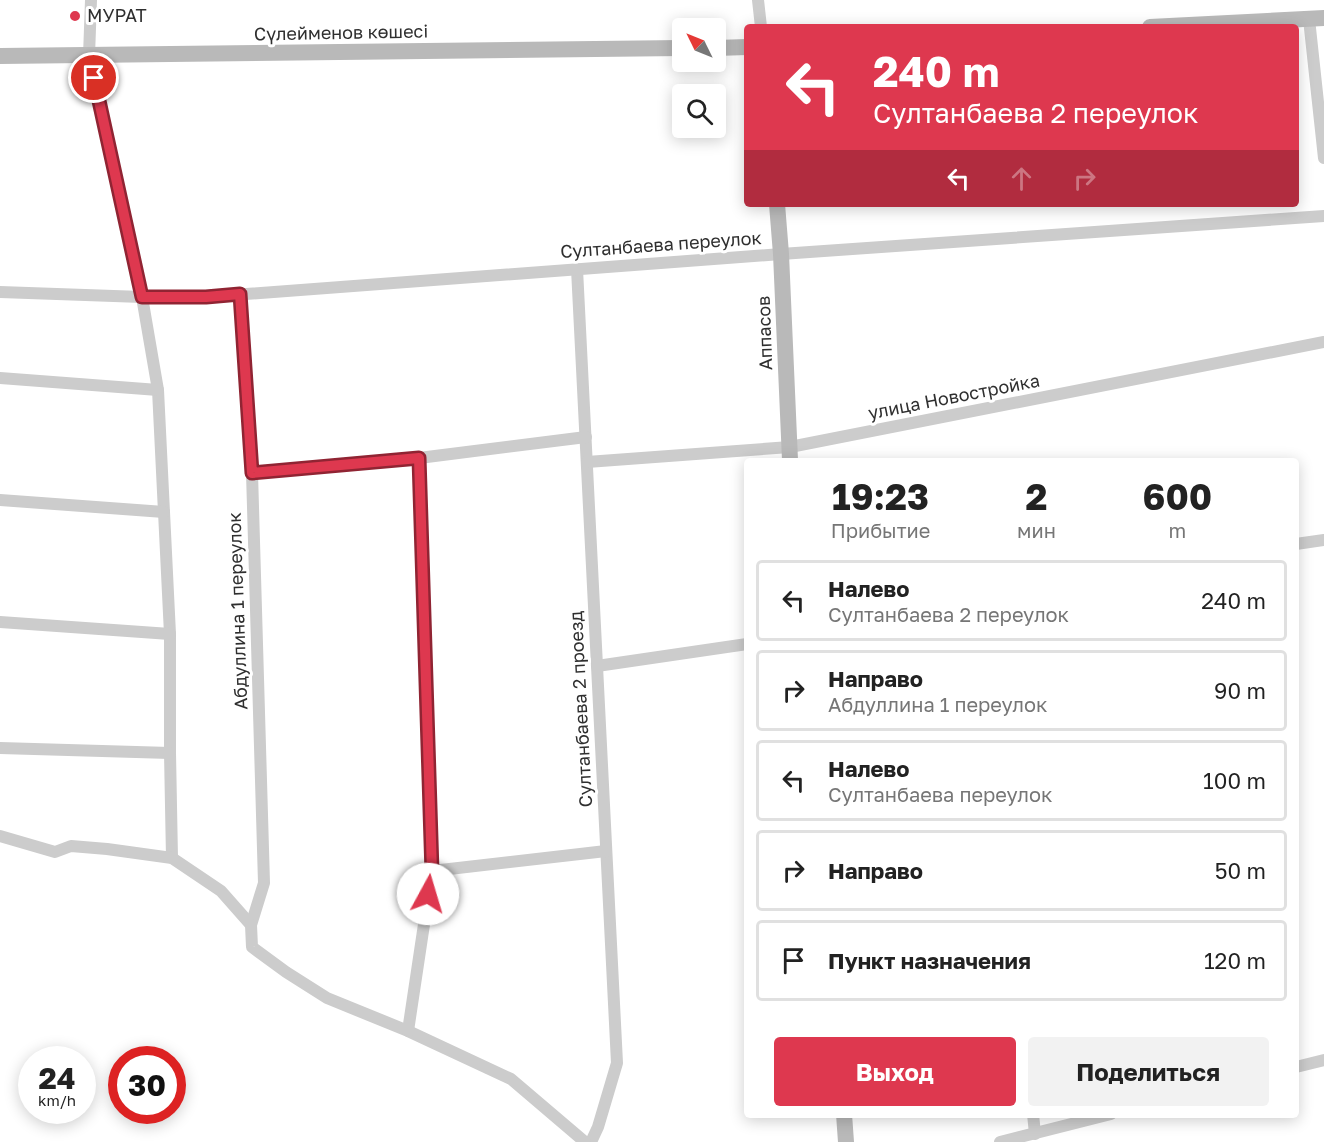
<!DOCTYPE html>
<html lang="ru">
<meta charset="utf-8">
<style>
body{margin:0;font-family:"Golos Text",sans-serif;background:#f2f2f2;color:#222;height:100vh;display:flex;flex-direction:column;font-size:22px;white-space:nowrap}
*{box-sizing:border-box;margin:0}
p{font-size:20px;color:#767676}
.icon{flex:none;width:33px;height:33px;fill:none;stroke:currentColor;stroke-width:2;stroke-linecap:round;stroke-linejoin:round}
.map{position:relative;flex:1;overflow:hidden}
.details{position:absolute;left:744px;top:458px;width:555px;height:660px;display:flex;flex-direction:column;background:#fff;border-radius:6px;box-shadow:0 3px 15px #0003}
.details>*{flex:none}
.hud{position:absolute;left:744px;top:24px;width:555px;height:183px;border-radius:6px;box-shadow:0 3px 15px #0003;background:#de384f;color:#fff;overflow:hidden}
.needle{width:39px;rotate:313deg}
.tools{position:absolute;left:672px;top:18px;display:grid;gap:12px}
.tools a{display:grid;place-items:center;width:54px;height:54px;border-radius:6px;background:#fff;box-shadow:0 3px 15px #0003;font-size:30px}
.speed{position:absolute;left:18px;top:1046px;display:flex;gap:12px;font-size:30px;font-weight:700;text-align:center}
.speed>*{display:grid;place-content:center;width:78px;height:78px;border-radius:50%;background:#fff;box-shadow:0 3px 15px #0003;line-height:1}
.speed small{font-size:15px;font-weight:400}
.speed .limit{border:9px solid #d22;background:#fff;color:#111}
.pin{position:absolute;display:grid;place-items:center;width:51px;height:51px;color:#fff;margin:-26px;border:3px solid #fff;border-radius:50%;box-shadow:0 2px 6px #0007}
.me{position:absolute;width:66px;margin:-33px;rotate:6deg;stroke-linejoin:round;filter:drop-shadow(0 0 4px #0008)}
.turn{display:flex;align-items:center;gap:21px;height:126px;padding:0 30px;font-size:27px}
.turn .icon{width:78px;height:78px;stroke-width:2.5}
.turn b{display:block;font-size:42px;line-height:51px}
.lanes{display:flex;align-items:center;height:57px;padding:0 30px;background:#0003;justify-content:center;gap:30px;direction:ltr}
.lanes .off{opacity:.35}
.eta{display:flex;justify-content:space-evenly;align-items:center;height:102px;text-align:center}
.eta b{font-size:36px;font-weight:700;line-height:42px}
.primary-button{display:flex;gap:12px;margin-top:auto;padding:12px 30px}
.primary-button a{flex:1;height:69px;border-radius:6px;background:#de384f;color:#fff;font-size:24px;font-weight:700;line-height:69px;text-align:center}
.primary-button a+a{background:#f2f2f2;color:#222}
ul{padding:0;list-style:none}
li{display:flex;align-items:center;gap:18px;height:81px;margin:0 12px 9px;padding:0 18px;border:3px solid #e0e0e0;border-radius:6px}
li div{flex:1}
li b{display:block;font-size:22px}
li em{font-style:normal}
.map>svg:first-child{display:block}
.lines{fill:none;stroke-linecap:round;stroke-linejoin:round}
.street{stroke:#ccc;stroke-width:12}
.secondary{stroke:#b9b9b9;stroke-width:16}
.route-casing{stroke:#902433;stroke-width:15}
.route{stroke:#de384f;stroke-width:10}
.poi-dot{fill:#de384f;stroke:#fff;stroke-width:2}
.labels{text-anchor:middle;stroke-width:6;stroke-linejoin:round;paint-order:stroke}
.poi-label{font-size:18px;fill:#2f2f2f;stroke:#fff;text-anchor:start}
.street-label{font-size:18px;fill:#2f2f2f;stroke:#fff}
</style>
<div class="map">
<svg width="1324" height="1142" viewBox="0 0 1324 1142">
<rect width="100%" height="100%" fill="#fff"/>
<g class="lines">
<g class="street">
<polyline points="91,0 89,56 142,297 158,390 170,634 170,753 172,858"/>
<polyline points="758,0 761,27"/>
<polyline points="1309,19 1324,158"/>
<polyline points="577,269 617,1063 598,1127 591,1142"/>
<polyline points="0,292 142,297 206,297 781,254 1324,216"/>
<polyline points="240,294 252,473 264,883 251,925"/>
<polyline points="0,378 158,390"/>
<polyline points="587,462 790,447 1324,342"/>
<polyline points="252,473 419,458 586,437"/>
<polyline points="0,500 164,512"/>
<polyline points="1296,544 1324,540"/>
<polyline points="0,622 170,634"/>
<polyline points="597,666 747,644"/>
<polyline points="0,748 170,753"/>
<polyline points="0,836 55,852 71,846 107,849 172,858 221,891 251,925 252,947 286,972 327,998 408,1031 511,1079 585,1142"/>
<polyline points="432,871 606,851"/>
<polyline points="408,1031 432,871 419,458"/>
<polyline points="1296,1067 1324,1060"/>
<polyline points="1033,1114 1035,1134"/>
<polyline points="1000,1142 1111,1114"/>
</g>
<g class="secondary">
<polyline points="1150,27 1324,18"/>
<polyline points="716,48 747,47"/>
<polyline points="0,56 682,48"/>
<polyline points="777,204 781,254 790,460"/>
<polyline points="844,1114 846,1142"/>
</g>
</g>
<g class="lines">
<defs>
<polyline id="route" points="94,78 142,297 206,297 240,294 252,473 419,458 432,872 428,894"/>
</defs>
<use href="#route" class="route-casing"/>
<use href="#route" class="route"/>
</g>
<circle class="poi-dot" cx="75" cy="16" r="6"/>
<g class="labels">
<g class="poi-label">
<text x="87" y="22">МУРАТ</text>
</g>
<g class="street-label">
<text transform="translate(341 33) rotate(-1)" y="6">Сүлейменов көшесі</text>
<text transform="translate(661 245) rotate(-4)" y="6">Султанбаева переулок</text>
<text transform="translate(765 333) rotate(-92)" y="6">Аппасов</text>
<text transform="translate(954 397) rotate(-11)" y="6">улица Новостройка</text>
<text transform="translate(238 611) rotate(-92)" y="6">Абдуллина 1 переулок</text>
<text transform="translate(581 709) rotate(-93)" y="6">Султанбаева 2 проезд</text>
</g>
</g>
</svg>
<div class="tools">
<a><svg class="needle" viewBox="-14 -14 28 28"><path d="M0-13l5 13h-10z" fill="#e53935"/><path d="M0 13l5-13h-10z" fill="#767676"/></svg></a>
<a><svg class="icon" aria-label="search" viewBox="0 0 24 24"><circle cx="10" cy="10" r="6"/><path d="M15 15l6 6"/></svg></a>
</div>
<div class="speed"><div>24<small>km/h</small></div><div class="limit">30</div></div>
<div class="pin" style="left:94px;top:78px;background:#d93025"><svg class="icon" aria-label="arrive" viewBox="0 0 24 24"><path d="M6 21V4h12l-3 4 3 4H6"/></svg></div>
<svg class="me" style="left:428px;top:894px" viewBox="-20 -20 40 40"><circle r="19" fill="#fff"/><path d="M0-13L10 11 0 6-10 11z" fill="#de384f"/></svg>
<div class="hud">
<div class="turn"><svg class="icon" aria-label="left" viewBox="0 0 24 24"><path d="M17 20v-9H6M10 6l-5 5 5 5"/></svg><div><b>240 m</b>Султанбаева 2 переулок</div></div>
<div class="lanes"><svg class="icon" aria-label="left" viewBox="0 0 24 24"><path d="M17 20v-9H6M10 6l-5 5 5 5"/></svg><svg class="icon off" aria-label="ahead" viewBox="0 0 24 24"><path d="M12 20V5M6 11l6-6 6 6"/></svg><svg class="icon off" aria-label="right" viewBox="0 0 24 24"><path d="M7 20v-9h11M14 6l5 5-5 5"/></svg></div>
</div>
<section class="details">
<div class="eta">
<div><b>19:23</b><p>Прибытие</p></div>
<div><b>2</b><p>мин</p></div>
<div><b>600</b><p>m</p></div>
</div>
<ul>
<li><svg class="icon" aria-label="left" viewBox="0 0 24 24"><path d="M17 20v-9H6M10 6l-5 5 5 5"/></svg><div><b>Налево</b><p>Султанбаева 2 переулок</p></div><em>240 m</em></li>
<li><svg class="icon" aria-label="right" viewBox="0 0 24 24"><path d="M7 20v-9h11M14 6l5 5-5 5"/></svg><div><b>Направо</b><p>Абдуллина 1 переулок</p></div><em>90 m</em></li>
<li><svg class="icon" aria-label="left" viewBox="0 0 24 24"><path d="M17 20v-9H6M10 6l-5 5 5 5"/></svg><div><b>Налево</b><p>Султанбаева переулок</p></div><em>100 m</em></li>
<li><svg class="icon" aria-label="right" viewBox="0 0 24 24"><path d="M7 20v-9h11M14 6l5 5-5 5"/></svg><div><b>Направо</b></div><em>50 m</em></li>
<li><svg class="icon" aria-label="arrive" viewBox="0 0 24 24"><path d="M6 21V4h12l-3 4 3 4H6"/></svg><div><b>Пункт назначения</b></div><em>120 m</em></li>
</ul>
<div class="primary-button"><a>Выход</a><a>Поделиться</a></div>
</section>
</div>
